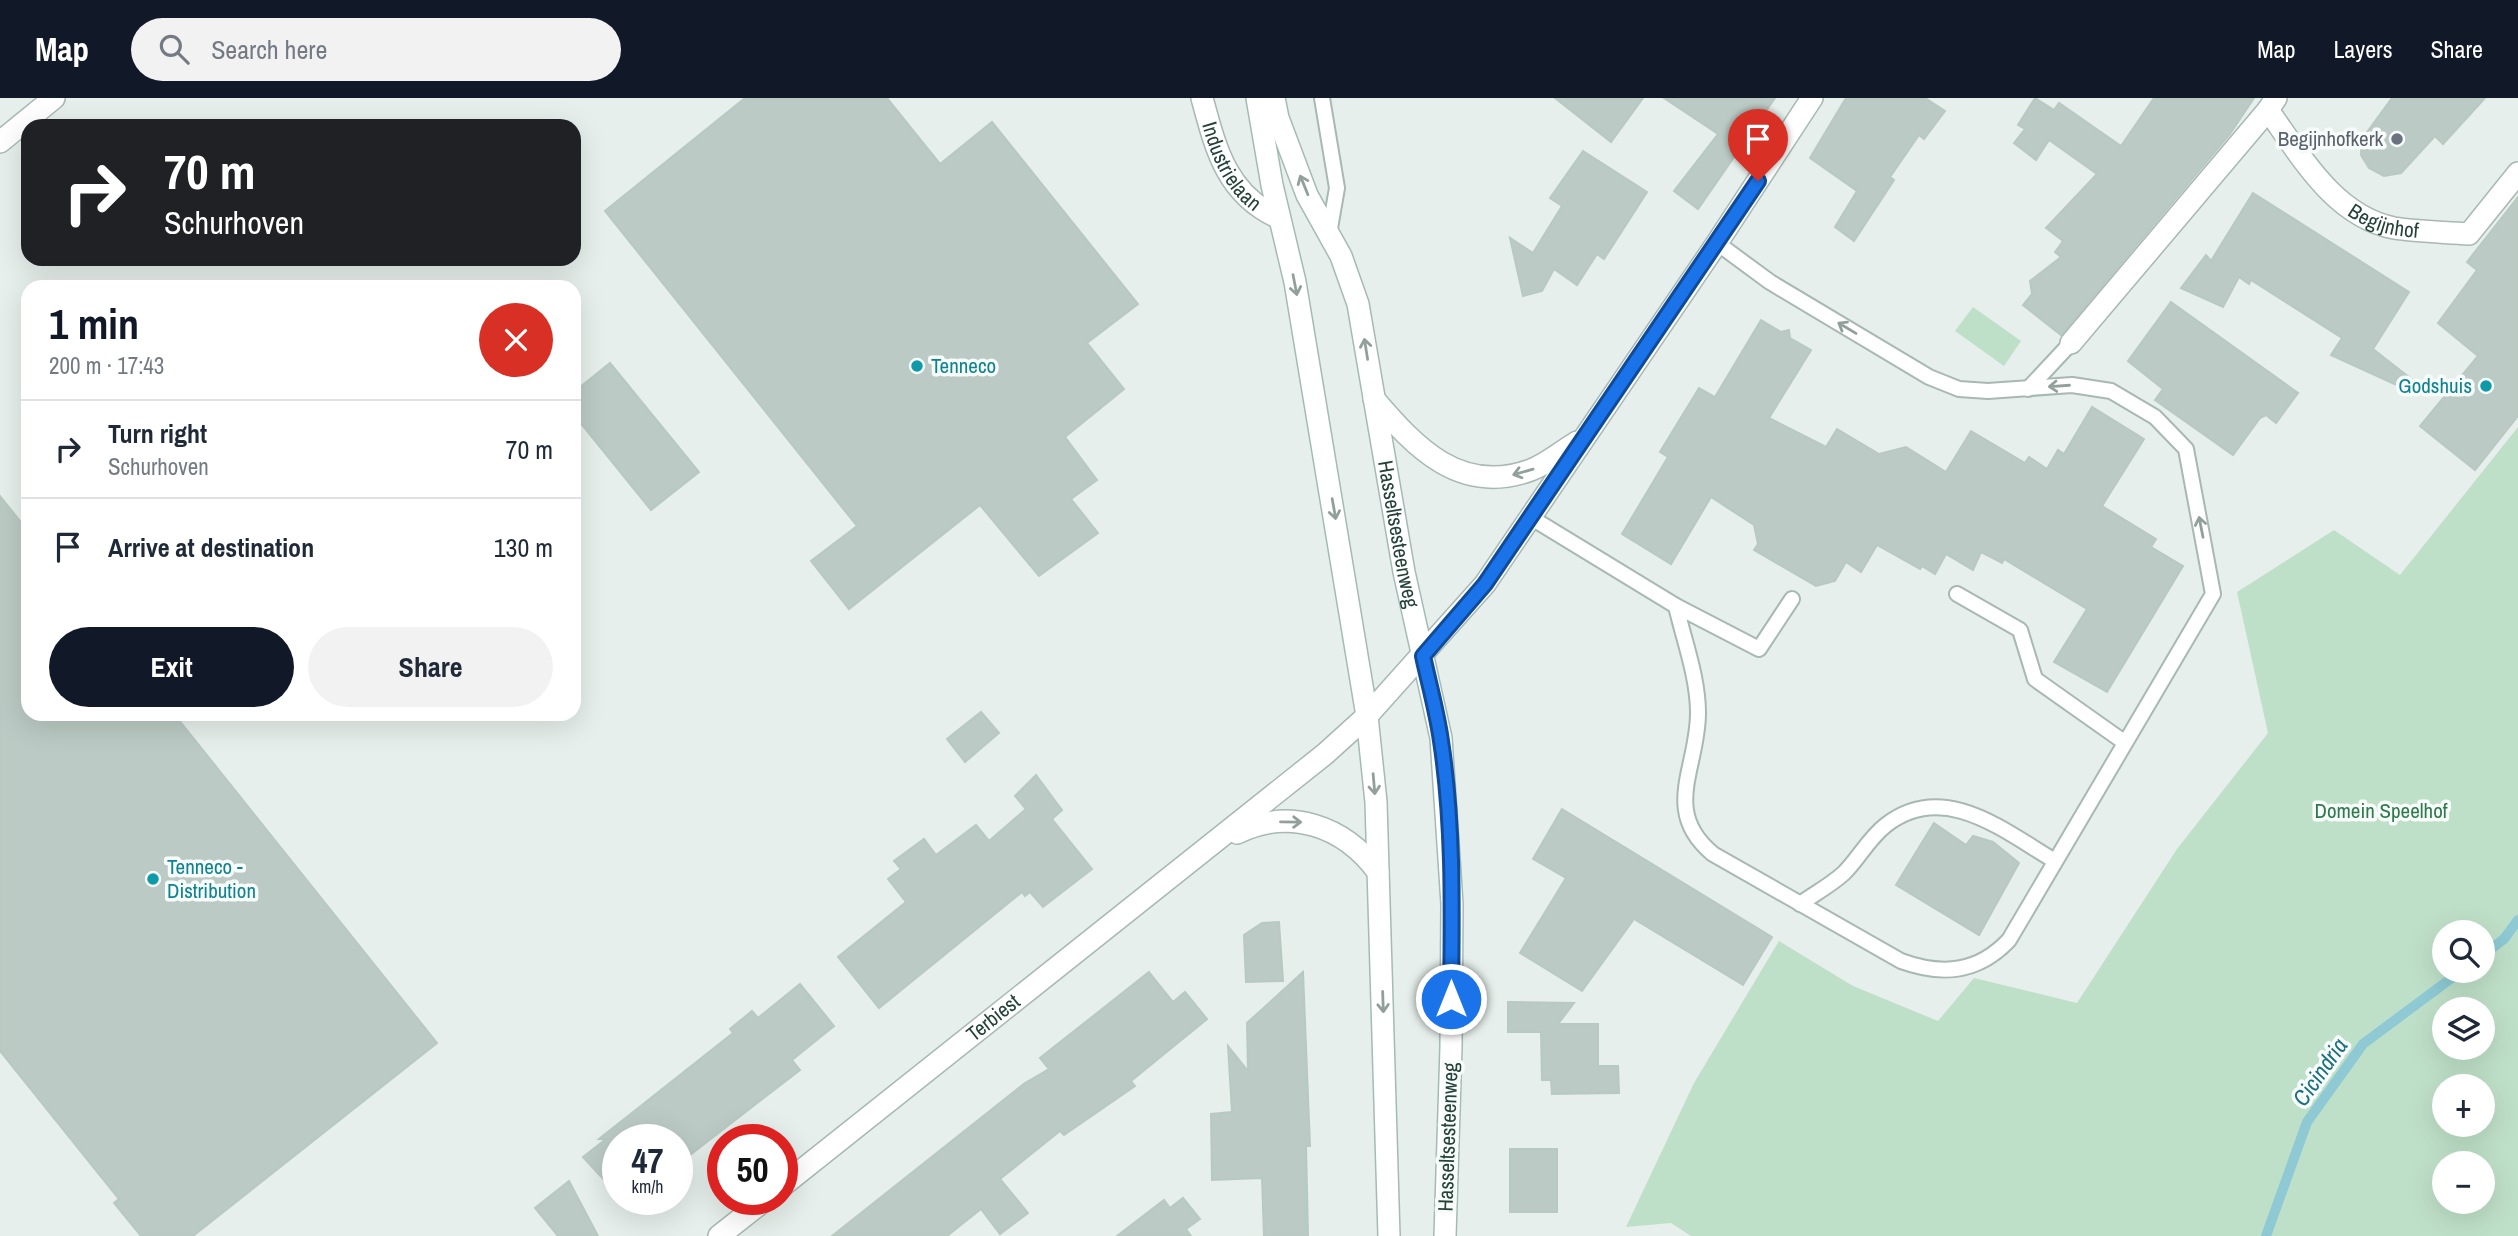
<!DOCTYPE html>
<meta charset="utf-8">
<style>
body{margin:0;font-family:"Archivo Narrow",sans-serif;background:#f2f2f3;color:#1f2937;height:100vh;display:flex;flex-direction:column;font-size:26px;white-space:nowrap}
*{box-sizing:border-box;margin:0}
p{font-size:23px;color:#747a83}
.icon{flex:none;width:38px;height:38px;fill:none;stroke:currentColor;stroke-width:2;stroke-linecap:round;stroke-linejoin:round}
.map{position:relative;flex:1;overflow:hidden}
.panel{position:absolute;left:21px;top:182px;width:560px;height:441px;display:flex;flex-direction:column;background:#fff;border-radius:21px;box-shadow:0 7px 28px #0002}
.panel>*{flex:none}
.hud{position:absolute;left:21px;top:21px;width:560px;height:147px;border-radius:21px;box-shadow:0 7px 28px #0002;background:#202124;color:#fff;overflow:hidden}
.controls{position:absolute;left:2432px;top:822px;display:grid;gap:14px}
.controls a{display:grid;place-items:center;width:63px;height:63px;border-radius:50%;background:#fff;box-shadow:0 7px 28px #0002;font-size:35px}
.speed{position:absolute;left:602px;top:1026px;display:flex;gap:14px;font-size:35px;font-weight:700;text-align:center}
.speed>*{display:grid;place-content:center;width:91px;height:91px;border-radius:50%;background:#fff;box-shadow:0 7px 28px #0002;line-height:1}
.speed small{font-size:18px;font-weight:400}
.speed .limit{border:10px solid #d22;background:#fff;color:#111}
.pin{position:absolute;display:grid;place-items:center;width:60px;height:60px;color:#fff;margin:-72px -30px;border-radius:50% 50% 50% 0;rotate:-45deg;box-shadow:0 0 7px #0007}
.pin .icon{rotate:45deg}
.me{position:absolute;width:77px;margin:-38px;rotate:0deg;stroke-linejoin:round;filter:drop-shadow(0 0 5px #0008)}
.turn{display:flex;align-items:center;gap:24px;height:147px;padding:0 28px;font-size:32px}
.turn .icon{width:91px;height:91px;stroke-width:2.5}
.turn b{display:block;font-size:49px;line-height:60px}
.round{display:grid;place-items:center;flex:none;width:74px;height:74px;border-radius:37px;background:#f2f2f3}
.head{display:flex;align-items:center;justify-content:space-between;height:119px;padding:0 28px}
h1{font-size:42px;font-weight:800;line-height:52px;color:#111827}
.action{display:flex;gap:14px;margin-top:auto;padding:14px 28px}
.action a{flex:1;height:80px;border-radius:42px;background:#111827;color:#fff;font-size:28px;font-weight:800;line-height:80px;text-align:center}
.action a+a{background:#f2f2f3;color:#1f2937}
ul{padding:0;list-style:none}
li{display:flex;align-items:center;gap:21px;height:98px;padding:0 28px;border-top:2px solid #e0e1e3}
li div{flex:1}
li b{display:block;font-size:26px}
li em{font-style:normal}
header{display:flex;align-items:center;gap:42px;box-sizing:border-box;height:98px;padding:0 35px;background:#111827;color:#fff}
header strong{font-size:33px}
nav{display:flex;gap:38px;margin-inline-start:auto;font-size:24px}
.search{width:490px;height:63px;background:#f2f2f3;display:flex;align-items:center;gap:18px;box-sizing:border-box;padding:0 24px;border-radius:38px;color:#747a83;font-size:26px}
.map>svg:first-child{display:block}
.green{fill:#bfe0c8;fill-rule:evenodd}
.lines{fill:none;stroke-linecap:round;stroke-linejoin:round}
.stream{stroke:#8ec9d4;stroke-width:10}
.building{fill:#bbcac4;stroke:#b8c9c2;stroke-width:2}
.service-casing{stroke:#a8b8b2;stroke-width:18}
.minor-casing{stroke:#a8b8b2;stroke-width:24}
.tertiary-casing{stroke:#a8b8b2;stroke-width:24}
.secondary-casing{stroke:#a4bbb3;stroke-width:24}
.service{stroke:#fff;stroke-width:14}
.minor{stroke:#fff;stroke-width:21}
.tertiary{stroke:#fff;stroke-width:21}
.secondary{stroke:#fff;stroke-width:21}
.oneway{stroke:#92a09c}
.route-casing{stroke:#114b97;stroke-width:18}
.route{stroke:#1a73e8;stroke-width:12}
.worship-dot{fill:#6b7280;stroke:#f7fbf9;stroke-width:2.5}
.culture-dot{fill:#0f9aa8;stroke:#f7fbf9;stroke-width:2.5}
.labels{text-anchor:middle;stroke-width:7;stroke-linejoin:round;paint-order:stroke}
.worship-label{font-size:21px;fill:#5b616d;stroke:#f7fbf9;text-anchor:end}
.street-label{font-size:21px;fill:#24423a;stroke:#f7fbf9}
.culture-label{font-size:21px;fill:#0d838f;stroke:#f7fbf9;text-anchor:start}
.park-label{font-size:21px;fill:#2d7a4b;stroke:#f7fbf9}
.water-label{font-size:23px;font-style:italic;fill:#1c6f80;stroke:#f7fbf9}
</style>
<header>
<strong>Map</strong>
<div class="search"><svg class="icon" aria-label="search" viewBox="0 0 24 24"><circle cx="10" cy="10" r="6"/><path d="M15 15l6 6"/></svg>Search here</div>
<nav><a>Map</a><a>Layers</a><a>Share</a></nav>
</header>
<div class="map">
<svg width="2518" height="1138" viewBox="0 0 2518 1138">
<rect width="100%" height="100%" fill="#e6efeb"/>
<g class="green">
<polygon points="1973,209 2021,243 2004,268 1955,233"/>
<path d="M 2518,329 L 2518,1138 L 1691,1138 L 1671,1125 L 1626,1129 L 1694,985 L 1779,843 L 1853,888 L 1938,923 L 1974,880 L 2077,905 L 2177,751 L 2268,635 L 2237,494 L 2334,432 L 2400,477 ZM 2445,835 L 2483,835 L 2483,873 L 2445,873 ZM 2445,912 L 2483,912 L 2483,950 L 2445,950 ZM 2445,989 L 2483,989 L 2483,1027 L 2445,1027 ZM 2445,1066 L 2483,1066 L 2483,1104 L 2445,1104 Z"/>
</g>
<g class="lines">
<g class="stream">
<polyline points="2483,857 2504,841 2518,822"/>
<polyline points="2266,1138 2307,1024 2363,946 2461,873"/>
</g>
</g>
<g class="building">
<polygon points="745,0 887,0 940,66 992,24 1138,206 1087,245 1124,291 1065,339 1097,382 1071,401 1098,435 1039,478 980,407 849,511 811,463 857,428 605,113"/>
<polygon points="1555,0 1643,0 1611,44"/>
<polygon points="1664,0 1775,0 1698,111 1674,93 1718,36"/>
<polygon points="1846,0 1925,0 1945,13 1924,41 1919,37 1890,79 1894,82 1854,143 1835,129 1857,93 1810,60"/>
<polygon points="2035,0 2054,12 2059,5 2121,48 2154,0 2254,0 2230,36 2061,237 2023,207 2032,196 2030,183 2061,159 2055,154 2063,143 2046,130 2097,76 2049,42 2036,62 2014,45 2025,31 2018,27"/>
<polygon points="2392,0 2485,0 2443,46 2435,38 2401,75 2384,78 2369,70 2361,57 2362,41"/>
<polygon points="1583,53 1647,94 1604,161 1597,156 1577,187 1554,171 1542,193 1523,198 1510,140 1533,155 1562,108 1550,100"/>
<polygon points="2253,95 2409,194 2373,251 2419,287 2414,295 2331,257 2342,240 2251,182 2249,186 2239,179 2223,209 2181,190 2206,157 2211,163"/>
<polygon points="2518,99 2518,318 2475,372 2420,328 2478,258 2438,225 2477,172 2467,164"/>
<polygon points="2171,204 2298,295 2276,325 2266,317 2260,320 2233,357 2155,302 2163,291 2128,263"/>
<polygon points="1761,222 1781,234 1789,232 1790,240 1811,252 1769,320 1826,349 1837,331 1879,356 1906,349 1946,374 1971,333 2025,365 2029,359 2047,371 2058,352 2064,356 2092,309 2144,341 2102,408 2156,441 2151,449 2183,468 2107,594 2054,564 2087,511 2004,461 2002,465 1981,454 1973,472 1946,456 1935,476 1922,468 1920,471 1877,447 1861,474 1846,464 1835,483 1816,488 1754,452 1758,446 1754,427 1711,399 1671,466 1622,436 1668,359 1660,354 1699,290 1715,299"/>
<polygon points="610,265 699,374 651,412 574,317 574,294"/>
<polygon points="0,398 28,433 28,616 174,616 437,945 193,1138 141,1138 114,1105 119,1101 0,953"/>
<polygon points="981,614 999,635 965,664 947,641"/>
<polygon points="1036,677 1062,712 1052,721 1092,771 1043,809 1030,794 1025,798 1022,794 879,910 838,859 906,804 888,781 901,771 894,763 924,741 936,757 976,727 989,743 1026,711 1015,698"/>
<polygon points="1562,711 1772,839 1743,887 1634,821 1582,893 1520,855 1566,780 1533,761"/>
<polygon points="1934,725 1966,747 1973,738 1993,744 2019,765 1979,837 1896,787"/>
<polygon points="1279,824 1283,883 1246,884 1244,837 1262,825"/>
<polygon points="1149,874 1173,904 1185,894 1207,921 1131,983 1135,988 1064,1037 1060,1033 1000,1081 1028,1115 1000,1136 981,1111 947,1138 832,1138 1025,985 1049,971 1040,960"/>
<polygon points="1303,874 1310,1048 1306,1048 1308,1138 1264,1138 1262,1080 1212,1082 1211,1016 1232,1014 1228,948 1248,973 1247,925"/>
<polygon points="800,886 834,928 792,962 800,972 686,1060 677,1049 677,1041 618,1041 618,1097 583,1059 606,1041 599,1041 733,935 730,931 752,913 758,920"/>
<polygon points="1508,904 1574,905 1558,926 1598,926 1598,968 1618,968 1619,995 1552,996 1551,982 1542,982 1541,934 1508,934"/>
<rect x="1510" y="1051" width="47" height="63"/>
<polygon points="569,1083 598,1138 558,1138 535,1110"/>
<polygon points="1183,1100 1200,1121 1186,1131 1191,1138 1117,1138 1164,1102 1170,1110"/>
</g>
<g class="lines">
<defs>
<g id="service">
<polyline points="1322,0 1337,90 1329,136"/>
<polyline points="2028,291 2071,245"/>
<path d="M 1530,419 L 1676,508 C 1684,543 1698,579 1698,615 C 1698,670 1661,713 1713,756 L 1901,863 C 1942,878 1978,875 2009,842 L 2213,496 L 2186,351 L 2155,319 L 2111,293 L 2072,287 L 1988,293 L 1959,291 L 1929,279 L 1770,184 L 1717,145"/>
<polyline points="1957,496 2020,532 2035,581 2124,644"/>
<polyline points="1676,508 1759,551 1792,501"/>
<path d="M 1800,806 C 1814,796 1831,787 1844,775 C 1859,760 1869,740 1886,727 C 1944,682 2004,733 2055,763"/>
</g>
<g id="minor">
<path id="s1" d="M 1202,0 C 1216,52 1227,97 1279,120"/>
<path id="s2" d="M 2276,0 L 2268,12 C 2301,58 2334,118 2394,130 C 2419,134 2445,134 2469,136 L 2518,75"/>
<polyline points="0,44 54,0"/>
<polyline points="2071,245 2268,12"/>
<path d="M 1237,735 C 1290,709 1344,728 1378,774"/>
<path id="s3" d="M 782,1088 L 1325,656 L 1367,618"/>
<polyline points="719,1138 766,1101"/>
</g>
<g id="tertiary">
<path d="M 1374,301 C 1415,349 1460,398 1531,372 C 1547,366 1562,353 1577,344"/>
<polyline points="1367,618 1485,486 1717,145 1812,0"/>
</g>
<g id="secondary">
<polyline points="1257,0 1272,87 1295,184 1367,618 1376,704 1389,1138"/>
<path id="s4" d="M 1274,0 L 1278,20 L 1307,97 L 1341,158 L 1358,206 L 1404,474 L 1441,640 L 1452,806 L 1451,949 L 1445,1138"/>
</g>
</defs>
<use href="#service" class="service-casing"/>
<use href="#minor" class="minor-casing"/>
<use href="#tertiary" class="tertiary-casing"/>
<use href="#secondary" class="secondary-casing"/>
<use href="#service" class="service"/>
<use href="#minor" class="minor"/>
<use href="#tertiary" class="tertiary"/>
<use href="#secondary" class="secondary"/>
</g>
<defs><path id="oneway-shaft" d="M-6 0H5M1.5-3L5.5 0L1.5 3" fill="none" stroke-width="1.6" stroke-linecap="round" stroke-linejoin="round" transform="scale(1.75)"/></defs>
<g class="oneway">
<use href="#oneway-shaft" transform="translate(1304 87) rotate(-112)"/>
<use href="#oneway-shaft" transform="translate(1295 187) rotate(79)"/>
<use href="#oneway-shaft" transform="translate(1847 230) rotate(-149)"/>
<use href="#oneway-shaft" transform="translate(1366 251) rotate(-99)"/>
<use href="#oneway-shaft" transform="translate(2059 288) rotate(176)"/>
<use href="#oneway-shaft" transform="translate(1523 374) rotate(164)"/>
<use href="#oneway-shaft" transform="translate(1334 411) rotate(80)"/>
<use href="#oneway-shaft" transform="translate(2201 429) rotate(-101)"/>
<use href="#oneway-shaft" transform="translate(1374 686) rotate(85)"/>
<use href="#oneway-shaft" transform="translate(1291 724) rotate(1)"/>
<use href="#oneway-shaft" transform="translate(1383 904) rotate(88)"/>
</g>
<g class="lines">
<defs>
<path id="route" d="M 1451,901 C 1452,815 1454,728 1441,643 C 1437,614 1429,586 1423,558 L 1485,486 L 1758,83"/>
</defs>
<use href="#route" class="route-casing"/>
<use href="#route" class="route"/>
</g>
<circle class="worship-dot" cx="2397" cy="41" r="7"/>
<g class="culture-dot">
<circle cx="917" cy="268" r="7"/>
<circle cx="2486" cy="288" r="7"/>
<circle cx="153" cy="781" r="7"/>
</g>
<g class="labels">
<g class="worship-label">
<text x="2383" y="48">Begijnhofkerk</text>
</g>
<g class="street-label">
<text dy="7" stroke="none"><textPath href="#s1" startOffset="75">Industrielaan</textPath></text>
<text dy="7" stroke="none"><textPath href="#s2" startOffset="180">Begijnhof</textPath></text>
<text dy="7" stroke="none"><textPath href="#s4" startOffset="457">Hasseltsesteenweg</textPath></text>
<text dy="7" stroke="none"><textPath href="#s3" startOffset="270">Terbiest</textPath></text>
<text transform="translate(1448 1039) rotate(-88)" y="7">Hasseltsesteenweg</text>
</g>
<g class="culture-label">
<text x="931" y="275">Tenneco</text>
<text x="2472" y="295" text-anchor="end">Godshuis</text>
<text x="167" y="776">Tenneco -<tspan x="167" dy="24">Distribution</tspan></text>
</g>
<g class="park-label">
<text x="2381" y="720">Domein Speelhof</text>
</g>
<g class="water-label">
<text transform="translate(2320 974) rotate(-55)" y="8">Cicindria</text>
</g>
</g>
</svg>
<div class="controls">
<a><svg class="icon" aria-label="search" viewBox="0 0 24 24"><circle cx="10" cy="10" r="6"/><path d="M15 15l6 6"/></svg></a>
<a><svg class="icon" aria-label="layers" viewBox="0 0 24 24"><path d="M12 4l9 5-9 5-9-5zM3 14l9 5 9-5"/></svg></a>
<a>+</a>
<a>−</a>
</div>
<div class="speed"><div>47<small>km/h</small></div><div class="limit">50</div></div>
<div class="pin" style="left:1758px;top:83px;background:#d93025"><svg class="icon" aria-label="arrive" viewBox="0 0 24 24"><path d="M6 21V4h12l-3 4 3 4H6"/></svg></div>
<svg class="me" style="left:1451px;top:901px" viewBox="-20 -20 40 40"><circle r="17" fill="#1a73e8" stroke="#fff" stroke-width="3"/><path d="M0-11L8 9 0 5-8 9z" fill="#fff"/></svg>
<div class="hud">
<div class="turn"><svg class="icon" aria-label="right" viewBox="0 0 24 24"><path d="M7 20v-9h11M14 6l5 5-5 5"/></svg><div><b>70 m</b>Schurhoven</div></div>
</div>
<section class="panel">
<div class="head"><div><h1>1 min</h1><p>200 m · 17:43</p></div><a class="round" style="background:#d93025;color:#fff"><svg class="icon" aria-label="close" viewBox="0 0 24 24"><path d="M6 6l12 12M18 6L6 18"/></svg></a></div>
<ul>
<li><svg class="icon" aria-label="right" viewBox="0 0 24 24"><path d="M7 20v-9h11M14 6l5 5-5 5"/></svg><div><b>Turn right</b><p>Schurhoven</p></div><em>70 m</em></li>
<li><svg class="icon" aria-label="arrive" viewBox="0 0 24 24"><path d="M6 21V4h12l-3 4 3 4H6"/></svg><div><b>Arrive at destination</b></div><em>130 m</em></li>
</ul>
<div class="action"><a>Exit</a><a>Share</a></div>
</section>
</div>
